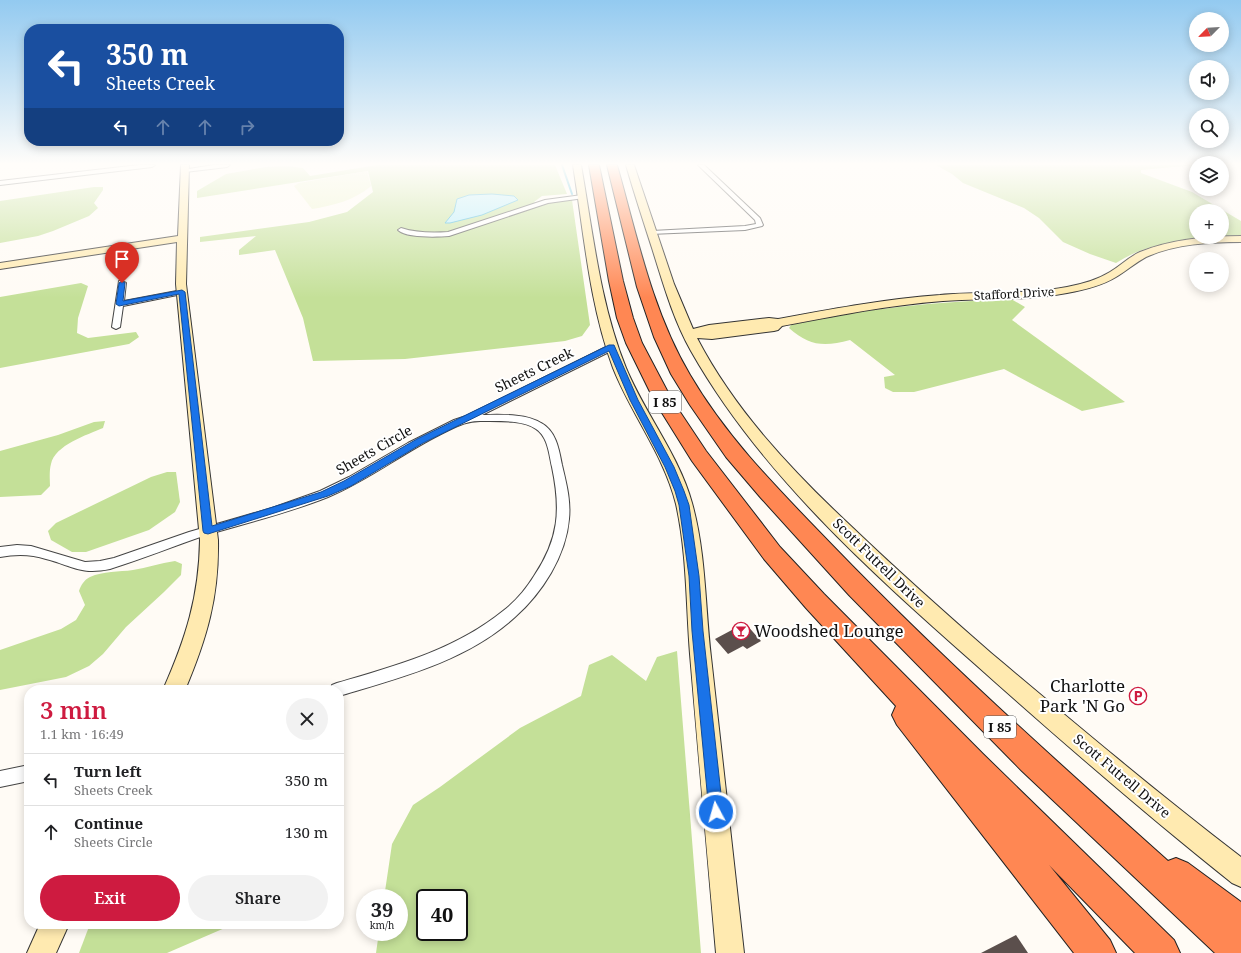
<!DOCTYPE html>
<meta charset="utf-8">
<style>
body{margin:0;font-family:"Noto Serif",serif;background:#f2f2f2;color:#202124;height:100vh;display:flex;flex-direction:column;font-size:15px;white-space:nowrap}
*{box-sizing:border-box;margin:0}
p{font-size:13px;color:#757577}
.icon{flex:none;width:22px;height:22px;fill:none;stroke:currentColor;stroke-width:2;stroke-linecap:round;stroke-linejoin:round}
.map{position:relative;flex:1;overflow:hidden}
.details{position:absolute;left:24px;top:685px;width:320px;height:244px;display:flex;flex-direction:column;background:#fff;border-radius:16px;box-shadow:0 2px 10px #0003}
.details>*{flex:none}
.banner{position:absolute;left:24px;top:24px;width:320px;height:122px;border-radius:16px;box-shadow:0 2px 10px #0003;background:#1a4fa0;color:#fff;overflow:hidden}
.needle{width:26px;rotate:246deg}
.controls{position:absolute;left:1189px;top:12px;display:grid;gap:8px}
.controls a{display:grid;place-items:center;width:40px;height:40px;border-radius:50%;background:#fff;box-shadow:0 2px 10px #0003;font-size:20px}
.speed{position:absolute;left:356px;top:889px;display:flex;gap:8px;font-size:20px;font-weight:700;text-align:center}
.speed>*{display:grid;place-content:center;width:52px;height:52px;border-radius:50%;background:#fff;box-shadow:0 2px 10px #0003;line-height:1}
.speed small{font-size:10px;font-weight:400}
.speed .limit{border:2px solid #111;border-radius:6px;background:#fff;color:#111}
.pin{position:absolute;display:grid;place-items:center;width:34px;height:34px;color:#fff;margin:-41px -17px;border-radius:50% 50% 50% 0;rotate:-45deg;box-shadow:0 0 4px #0007}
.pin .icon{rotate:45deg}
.me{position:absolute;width:44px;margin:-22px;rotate:354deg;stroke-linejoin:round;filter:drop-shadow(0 0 3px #0008)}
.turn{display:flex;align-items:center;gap:14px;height:84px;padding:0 16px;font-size:18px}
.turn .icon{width:52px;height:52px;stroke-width:2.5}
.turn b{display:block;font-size:28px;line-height:34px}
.lanes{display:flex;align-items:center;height:38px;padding:0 16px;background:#0003;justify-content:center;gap:20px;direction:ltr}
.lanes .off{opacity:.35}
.round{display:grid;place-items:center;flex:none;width:42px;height:42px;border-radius:21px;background:#f2f2f2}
.summary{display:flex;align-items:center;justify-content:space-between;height:68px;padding:0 16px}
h1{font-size:24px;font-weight:600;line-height:30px;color:#ce1b40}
.action{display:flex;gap:8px;margin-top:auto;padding:8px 16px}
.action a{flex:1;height:46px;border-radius:24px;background:#ce1b40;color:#fff;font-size:16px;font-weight:600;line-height:46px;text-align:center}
.action a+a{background:#f2f2f2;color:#202124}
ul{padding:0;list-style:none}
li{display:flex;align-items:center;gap:12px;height:52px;padding:0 16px;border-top:1px solid #e0e0e0}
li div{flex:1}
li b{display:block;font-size:15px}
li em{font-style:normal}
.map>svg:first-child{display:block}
.forest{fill:#c4e098;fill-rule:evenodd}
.pitch{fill:#edf4cc}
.water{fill:#b5ecfb;stroke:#35b1d9}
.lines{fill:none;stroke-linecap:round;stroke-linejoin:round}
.stream{stroke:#35b1d9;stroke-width:2}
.building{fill:#5b4f4c}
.street-casing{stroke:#444;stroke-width:2}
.secondary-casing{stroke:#333;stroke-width:2}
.highway-casing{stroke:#222;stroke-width:2}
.street{fill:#fff;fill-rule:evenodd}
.secondary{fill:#ffeab0;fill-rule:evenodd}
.highway{fill:#ff8753;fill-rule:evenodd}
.route{fill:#1a73e8;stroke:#114b97}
.labels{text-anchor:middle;stroke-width:4;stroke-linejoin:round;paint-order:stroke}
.far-street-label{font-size:12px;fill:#111;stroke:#fff}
.shield{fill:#fff;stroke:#585858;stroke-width:1}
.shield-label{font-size:13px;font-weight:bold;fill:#111}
.street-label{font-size:14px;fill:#111;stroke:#fff}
.near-poi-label{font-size:17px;fill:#111;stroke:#fff;text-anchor:start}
</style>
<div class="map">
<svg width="1241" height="953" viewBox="0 0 1241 953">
<rect width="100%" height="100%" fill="#fffbf5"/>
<g class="forest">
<polygon points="377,165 555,165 567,194 542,196 534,202 541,206 553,202 572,200 590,325 582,336 565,341 405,359 313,361 303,318 275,250 239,255 239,250 256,236 200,242 200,237 309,222 347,212 373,192 368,171 197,198 197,191 226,174 266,167 287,166 303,168 310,176"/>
<path d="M 936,165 L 1196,165 L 1141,170 L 1141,173 L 1192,192 L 1241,221 L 1241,237 C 1198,238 1153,239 1116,263 L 1090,254 L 1063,242 L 1039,218 L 1024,208 L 963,183 L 952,174 ZM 1196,211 L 1222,211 L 1222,237 L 1196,237 Z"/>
<polygon points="94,187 103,187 103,190 94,203 98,208 89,216 53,231 38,236 0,243 0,201"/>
<polygon points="81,283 88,286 78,318 77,333 88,338 136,332 139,337 129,344 0,368 0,297"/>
<path d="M 1011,299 L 1025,307 L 1012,320 L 1125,402 L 1082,411 L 1004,369 L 914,392 L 893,392 L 885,388 L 884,377 L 895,375 L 850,340 C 824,347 809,346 789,328 L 791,325 C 865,308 936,302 1011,299 Z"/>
<path d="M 105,421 L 103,428 C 87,435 55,445 51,464 C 49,471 50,480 50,486 L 41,495 L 0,497 L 0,451 L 58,435 L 94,422 Z"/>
<polygon points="167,472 176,472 180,502 175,512 149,530 86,552 72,552 51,540 48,531 56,523 151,477"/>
<path d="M 175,561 L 182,564 L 181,575 L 164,592 L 126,627 L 103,654 L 89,666 L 66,677 L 0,690 L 0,650 L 61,629 L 76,620 L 85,605 L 79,591 C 81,585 84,580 90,577 C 103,571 119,572 133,570 C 147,568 160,563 175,561 Z"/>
<path d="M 677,651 L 701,953 L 376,953 L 379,932 L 399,932 L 399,898 L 384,898 L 392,844 L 413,805 L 440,787 L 520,728 L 581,696 L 589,665 L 612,655 L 646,681 L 657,657 ZM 425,898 L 459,898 L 459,932 L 425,932 Z"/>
<polygon points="90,924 234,924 167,953 79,953"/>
</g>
<path class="pitch" d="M 367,171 L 371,186 C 355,200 332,206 312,209 L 294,186 L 299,183 Z"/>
<polygon class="water" points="492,194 514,196 518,200 482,215 450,223 445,223 454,212 457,199 469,195"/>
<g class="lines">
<polyline class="stream" points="562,165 572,194"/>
</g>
<g class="building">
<polygon points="745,623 761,641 747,649 743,646 728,654 715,639"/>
<polygon points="1016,935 1028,953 981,953"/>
</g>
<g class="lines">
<defs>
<g id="street">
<polygon points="139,165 155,165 152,167 0,185 0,181"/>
<polygon points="214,165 230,165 227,167 185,172 182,170"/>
<polygon points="698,165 704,165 760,218 763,225 762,226 745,230 650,234 649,233 652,231 745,226 756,224 755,220"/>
<path d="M 582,195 L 585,197 L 584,198 L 548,203 L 449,236 C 437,237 406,238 398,230 L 401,228 C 416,233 433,233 448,232 L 545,200 Z"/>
<polygon points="119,281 122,281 126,283 124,301 182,290 186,292 182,294 123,306 120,327 116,329 112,327"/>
<path d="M 612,344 L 615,345 L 616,347 L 615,349 L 482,415 C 500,415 525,413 541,423 C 556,431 559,449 562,465 C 566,482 571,500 569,519 C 566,556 542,593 515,617 C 467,661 399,678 339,696 L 339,690 L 330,690 L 332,685 L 337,683 C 395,666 455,650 503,611 C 515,602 526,589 534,576 C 559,539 561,510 552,467 C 549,454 548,437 536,429 C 524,420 498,421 483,421 C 465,420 454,428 439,435 C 401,454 367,481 328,497 C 288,513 247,523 206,535 C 174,546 142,559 110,569 C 80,575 73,566 46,559 C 31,554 16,554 0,557 L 0,547 L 17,545 L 31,546 L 85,562 L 100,561 L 114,558 L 189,532 L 272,508 L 320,491 L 349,477 L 408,443 L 454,420 L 466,416 Z"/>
<polygon points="29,765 29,781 0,787 0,771"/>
</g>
<g id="secondary">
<path d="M 181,165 L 189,165 L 186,284 L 218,540 C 219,597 207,638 185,690 L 163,690 C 186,638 199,597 200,540 L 176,284 L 177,242 L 0,269 L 0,263 L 178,236 Z"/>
<path d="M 573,165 L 581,165 C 593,233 600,304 626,368 C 645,414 679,455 692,503 C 706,553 705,606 711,657 C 722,756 733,854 744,953 L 716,953 C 707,853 698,753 690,654 C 686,604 687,553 676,504 C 664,455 631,414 613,368 C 589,303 584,233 573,165 Z"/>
<path d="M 626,165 L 634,165 L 674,284 L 693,329 L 709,325 L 769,318 L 778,319 C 832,309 885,299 940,295 C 982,291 1025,295 1067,287 C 1082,284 1097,280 1110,272 C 1120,266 1129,257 1140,252 C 1172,239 1208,236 1241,236 L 1241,242 C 1209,242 1175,244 1146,257 C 1135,263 1126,271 1116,277 C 1101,286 1084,290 1067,293 C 1026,301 984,298 943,301 C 889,305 835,316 782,326 L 778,330 L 774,331 L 712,339 L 697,338 C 735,411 793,472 853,528 C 898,571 944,612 991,653 C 1073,722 1156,792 1241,857 L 1241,887 L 1232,883 C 1144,813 1059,739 975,664 C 871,572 760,473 691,351 C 673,319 663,283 652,248 C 643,220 634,193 626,165 Z"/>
<polygon points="40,924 69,924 56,953 27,953"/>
</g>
<g id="highway">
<polygon points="589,165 599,165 623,281 633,318 642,343 672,400 706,451 780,547 824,594 983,754 1174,940 1180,953 1135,953 1049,865 1110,940 1116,953 1074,953 897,725 892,715 896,706 806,608 764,559 692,461 654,400 626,343 617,318 609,281"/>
<path d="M 607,165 L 617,165 C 637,236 652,311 690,375 C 728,440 781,492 833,546 C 939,656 1054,759 1168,861 L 1176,858 L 1188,863 L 1241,902 L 1241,953 L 1215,953 L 1022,771 L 849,595 L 761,498 L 726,457 L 690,405 L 671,374 L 654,337 L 637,287 Z"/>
</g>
</defs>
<use href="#street" class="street-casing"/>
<use href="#secondary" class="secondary-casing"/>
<use href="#highway" class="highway-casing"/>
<use href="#street" class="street"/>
<use href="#secondary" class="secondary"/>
<use href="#highway" class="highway"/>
</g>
<linearGradient id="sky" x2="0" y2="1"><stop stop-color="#93caf0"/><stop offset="0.55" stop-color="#fffdfa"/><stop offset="1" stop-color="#fffdfa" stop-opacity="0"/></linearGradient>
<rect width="1241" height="298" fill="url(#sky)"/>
<polygon class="route" points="122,281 125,283 123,301 182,290 185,292 212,526 321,492 344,481 417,439 609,345 614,345 638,400 674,467 684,491 689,505 699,576 703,631 723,812 721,817 716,819 711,817 709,812 692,631 689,576 679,505 675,491 665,467 630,400 609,351 423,443 351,486 328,496 208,534 204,533 203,531 179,294 119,306 116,304 119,283"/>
<defs>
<symbol id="bar-ring" viewBox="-11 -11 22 22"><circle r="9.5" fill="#fff" stroke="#ce1b40" stroke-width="1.5"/><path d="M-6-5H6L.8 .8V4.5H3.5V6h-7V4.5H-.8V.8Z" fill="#ce1b40"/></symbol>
<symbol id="parking-ring" viewBox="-11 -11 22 22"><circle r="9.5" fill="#fff" stroke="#ce1b40" stroke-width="1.5"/><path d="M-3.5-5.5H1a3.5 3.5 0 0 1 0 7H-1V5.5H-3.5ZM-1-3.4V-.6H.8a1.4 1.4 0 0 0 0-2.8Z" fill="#ce1b40"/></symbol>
</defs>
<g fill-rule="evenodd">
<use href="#bar-ring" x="731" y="621" width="20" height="20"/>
<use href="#parking-ring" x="1128" y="686" width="20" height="20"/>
</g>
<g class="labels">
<g class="far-street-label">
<text transform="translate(1014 294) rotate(-3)" y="4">Stafford Drive</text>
</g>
<g class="shield">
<rect x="649" y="391" width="32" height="22" rx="3"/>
<rect x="984" y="716" width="32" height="22" rx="3"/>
</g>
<g class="shield-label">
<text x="665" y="407">I 85</text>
<text x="1000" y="732">I 85</text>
</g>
<g class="street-label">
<text transform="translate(534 370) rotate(-26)" y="5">Sheets Creek</text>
<text transform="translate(374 450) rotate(-30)" y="5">Sheets Circle</text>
<text transform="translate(879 563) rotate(44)" y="5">Scott Futrell Drive</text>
<text transform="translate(1122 776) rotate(40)" y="5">Scott Futrell Drive</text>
</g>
<g class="near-poi-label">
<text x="754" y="637">Woodshed Lounge</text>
<text x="1125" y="692" text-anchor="end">Charlotte<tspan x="1125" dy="20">Park 'N Go</tspan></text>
</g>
</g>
</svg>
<div class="controls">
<a><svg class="needle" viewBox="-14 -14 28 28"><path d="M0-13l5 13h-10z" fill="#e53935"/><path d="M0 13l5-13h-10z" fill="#757577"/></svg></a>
<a><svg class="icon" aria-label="sound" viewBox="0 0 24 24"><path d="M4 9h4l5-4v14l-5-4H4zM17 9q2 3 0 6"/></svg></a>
<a><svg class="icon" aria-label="search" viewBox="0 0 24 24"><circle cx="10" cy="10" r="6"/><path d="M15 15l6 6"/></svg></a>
<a><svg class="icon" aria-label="layers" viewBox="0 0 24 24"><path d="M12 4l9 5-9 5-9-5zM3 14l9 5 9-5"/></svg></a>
<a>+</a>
<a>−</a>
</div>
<div class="speed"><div>39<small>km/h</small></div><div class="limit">40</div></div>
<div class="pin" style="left:122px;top:283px;background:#d93025"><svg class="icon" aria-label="arrive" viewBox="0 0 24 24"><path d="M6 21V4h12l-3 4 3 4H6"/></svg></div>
<svg class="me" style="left:716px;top:812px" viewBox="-20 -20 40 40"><circle r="17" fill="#1a73e8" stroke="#fff" stroke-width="3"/><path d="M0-11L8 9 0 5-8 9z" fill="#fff"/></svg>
<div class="banner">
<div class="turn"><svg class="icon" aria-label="left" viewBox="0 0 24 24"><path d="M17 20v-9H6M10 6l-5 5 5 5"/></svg><div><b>350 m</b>Sheets Creek</div></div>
<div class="lanes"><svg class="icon" aria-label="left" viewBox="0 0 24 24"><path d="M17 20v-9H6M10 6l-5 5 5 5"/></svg><svg class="icon off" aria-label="ahead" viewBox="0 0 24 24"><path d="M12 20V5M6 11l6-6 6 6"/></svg><svg class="icon off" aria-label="ahead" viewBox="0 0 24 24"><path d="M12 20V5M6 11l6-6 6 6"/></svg><svg class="icon off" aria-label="right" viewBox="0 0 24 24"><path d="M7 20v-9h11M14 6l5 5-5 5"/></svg></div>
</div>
<section class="details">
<div class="summary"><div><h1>3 min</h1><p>1.1 km · 16:49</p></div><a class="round"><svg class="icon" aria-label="close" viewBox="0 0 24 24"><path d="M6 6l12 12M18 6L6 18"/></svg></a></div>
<ul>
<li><svg class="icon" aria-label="left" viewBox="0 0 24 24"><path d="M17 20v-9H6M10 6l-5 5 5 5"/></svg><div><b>Turn left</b><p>Sheets Creek</p></div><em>350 m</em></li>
<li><svg class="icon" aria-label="ahead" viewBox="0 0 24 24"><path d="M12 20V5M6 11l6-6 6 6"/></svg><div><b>Continue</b><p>Sheets Circle</p></div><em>130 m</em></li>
</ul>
<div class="action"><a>Exit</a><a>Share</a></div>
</section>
</div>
